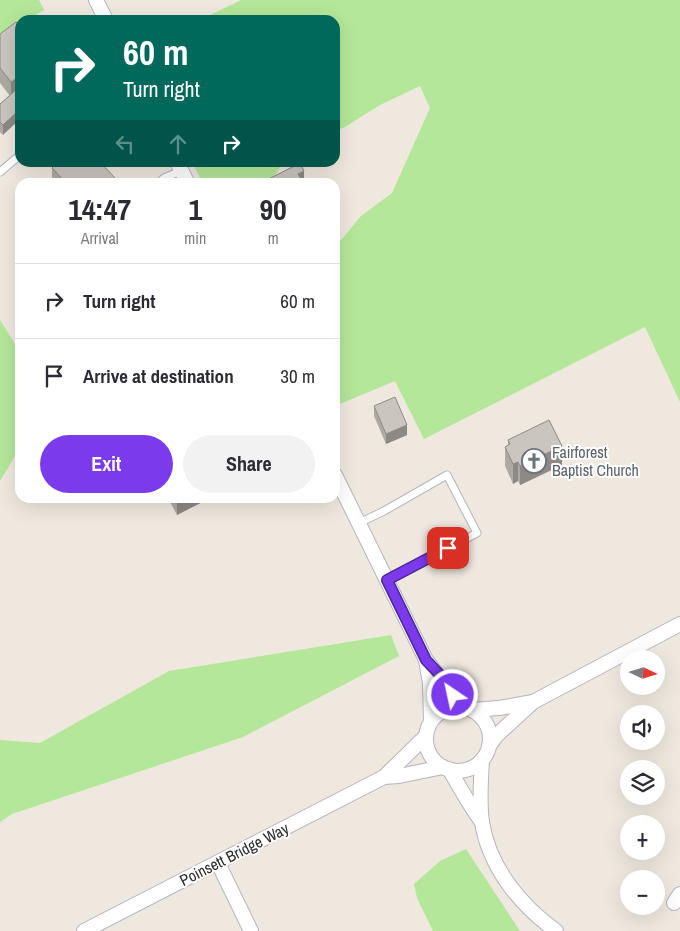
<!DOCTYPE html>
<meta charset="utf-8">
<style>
body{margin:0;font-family:"Archivo Narrow",sans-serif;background:#f2f2f3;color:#2b2b33;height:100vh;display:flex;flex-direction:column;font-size:19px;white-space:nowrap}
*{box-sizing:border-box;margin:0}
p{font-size:16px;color:#7c7c81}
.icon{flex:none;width:28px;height:28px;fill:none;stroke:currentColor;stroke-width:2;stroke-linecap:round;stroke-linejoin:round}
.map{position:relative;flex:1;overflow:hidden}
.panel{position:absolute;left:15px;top:178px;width:325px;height:325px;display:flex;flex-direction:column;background:#fff;border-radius:15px;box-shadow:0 5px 20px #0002}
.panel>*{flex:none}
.guide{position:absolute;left:15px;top:15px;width:325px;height:152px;border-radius:15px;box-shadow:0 5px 20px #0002;background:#00695c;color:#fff;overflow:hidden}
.needle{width:32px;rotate:94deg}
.tools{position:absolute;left:620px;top:650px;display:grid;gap:10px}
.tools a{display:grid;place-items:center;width:45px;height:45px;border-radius:50%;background:#fff;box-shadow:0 5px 20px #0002;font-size:25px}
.pin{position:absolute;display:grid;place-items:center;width:42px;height:42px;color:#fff;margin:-21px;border-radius:10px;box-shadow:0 2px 8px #0006}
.me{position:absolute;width:55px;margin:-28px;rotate:326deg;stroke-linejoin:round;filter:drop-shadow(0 0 4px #0008)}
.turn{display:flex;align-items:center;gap:18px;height:105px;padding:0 25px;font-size:22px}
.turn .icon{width:65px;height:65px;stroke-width:2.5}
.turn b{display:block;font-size:35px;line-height:42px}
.lanes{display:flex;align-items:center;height:48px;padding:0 25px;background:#0003;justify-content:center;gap:25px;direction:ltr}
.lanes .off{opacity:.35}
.eta{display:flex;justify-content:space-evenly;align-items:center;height:85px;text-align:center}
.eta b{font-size:30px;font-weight:700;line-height:35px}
.primary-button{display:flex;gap:10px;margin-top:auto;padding:10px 25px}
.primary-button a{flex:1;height:58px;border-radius:30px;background:#7c3aed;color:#fff;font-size:20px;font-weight:700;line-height:58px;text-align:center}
.primary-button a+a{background:#f2f2f3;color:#2b2b33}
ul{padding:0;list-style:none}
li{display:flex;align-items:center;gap:15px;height:75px;padding:0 25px;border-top:1px solid #e1e1e2}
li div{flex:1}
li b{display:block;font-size:19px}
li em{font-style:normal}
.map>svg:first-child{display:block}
.green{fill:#b4e799}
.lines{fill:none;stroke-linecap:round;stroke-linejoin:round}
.lane-casing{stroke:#b3b5c1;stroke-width:9}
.street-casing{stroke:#b3b5c1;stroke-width:16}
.lane{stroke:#fff;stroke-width:7}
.street{stroke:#fff;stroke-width:14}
.wall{fill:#aea9a3}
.shaded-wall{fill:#8d8a85}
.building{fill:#cac5be;stroke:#8d8a85}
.route-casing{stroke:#51269a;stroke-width:12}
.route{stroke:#7c3aed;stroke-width:9}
.labels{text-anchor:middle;stroke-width:4;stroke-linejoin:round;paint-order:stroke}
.worship-label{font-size:16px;fill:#5b616d;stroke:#fff;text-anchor:start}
.street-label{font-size:16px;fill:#2d2d2d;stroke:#fff}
</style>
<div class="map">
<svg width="680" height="931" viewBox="0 0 680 931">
<rect width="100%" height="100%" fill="#efe8df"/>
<g class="green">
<polygon points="0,0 39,0 44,10 27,20 20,20 20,24 0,36"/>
<polygon points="241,0 680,0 680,402 645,327 424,439 395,381 335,406 335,244 342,239 361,216 392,193 430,108 420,86 380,105 345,127 335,131 335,20 200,20"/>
<polygon points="193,163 283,163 271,182 202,182"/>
<polygon points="0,320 20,352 20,448 0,481"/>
<polygon points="391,635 399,656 243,737 12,814 0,822 0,740 40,743 169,671"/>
<polygon points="466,849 520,931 433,931 417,898 414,884 440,861"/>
</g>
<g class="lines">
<defs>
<g id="lane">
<polyline points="0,172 20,155"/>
<polyline points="160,182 164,178 181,171"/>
<polyline points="359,523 384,511 447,475 477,533 387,581"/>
</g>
<g id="street">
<polyline points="96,0 106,20"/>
<polyline points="177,162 187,182"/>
<polyline points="335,475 426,660"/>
<circle cx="458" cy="739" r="32"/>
<polyline points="472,710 499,708 533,702 680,624"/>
<polyline points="431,721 430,683 426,660 463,707"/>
<polyline points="489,746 497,735 533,702"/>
<path d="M 482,760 C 481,780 479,802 482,822 C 489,867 520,905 556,931"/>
<path d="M 449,769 C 460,787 469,805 482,822"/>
<polyline points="384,777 399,776 443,767"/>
<polyline points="218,863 251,931"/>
<polyline points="674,903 680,894"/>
<polyline points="84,931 384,777 426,736"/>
</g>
</defs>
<use href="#lane" class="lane-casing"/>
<use href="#street" class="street-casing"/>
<use href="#lane" class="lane"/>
<use href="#street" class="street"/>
</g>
<g class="wall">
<polygon points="20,28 20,90 19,91 3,135 0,132 0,104 10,96 0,83 0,34"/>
<polygon points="52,168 115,182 52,182"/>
<polygon points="374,406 407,435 386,444 374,416"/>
<polygon points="508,440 562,465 520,485 518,481 513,484 505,466 505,447 508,445"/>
<polygon points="168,498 210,498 177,515"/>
</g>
<g class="shaded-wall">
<polygon points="20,76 20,90 11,97 11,82"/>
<polygon points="20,109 20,119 3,135 3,125"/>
<polygon points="304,171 304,182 298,182 298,174"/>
<polygon points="115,178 115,182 110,182"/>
<polygon points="407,425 407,435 386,444 386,434"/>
<polygon points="562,446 562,465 520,485 520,466"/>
<polygon points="518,462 518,481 513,484 513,464"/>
<polygon points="182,498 210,498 177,515 177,500"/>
</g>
<g class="building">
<polygon points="16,22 20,28 20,76 11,82 0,68 0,34"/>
<polygon points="17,89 20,93 20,109 3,125 0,122 0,104"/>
<polygon points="58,162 100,162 115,178 110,182 65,182 52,168"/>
<polygon points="300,163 304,171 298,174 303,182 266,182 265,181"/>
<polygon points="395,397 407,425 386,434 374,406"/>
<polygon points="549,420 562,446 520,466 518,462 513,464 505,447 510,444 508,440"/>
<polygon points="175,498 182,498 177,500"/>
</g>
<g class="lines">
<defs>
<polyline id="route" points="448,548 387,580 426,660 440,675 453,695"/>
</defs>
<use href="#route" class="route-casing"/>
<use href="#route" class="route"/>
</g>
<defs>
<symbol id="church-ring" viewBox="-11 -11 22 22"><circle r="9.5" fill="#fff" stroke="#6b7280" stroke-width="1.5"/><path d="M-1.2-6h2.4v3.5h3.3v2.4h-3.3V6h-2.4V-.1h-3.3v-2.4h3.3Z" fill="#6b7280"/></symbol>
</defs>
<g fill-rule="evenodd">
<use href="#church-ring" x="520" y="447" width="28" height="28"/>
</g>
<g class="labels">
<g class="worship-label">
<text x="552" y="458">Fairforest<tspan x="552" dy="18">Baptist Church</tspan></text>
</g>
<g class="street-label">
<text transform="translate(234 854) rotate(-27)" y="6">Poinsett Bridge Way</text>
</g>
</g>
</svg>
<div class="tools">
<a><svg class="needle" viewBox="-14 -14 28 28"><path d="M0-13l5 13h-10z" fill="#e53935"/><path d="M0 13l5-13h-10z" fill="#7c7c81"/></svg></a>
<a><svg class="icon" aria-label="sound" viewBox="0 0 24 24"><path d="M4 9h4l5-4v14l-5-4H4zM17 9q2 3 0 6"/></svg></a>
<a><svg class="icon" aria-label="layers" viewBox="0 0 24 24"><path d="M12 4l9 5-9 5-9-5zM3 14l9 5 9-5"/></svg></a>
<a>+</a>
<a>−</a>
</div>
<div class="pin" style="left:448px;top:548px;background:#d93025"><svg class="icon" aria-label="arrive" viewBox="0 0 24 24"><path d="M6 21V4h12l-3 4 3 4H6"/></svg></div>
<svg class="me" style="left:453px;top:695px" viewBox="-20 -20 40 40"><circle r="17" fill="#7c3aed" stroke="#fff" stroke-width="3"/><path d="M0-11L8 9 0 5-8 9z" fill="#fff"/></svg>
<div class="guide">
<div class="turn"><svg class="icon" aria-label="right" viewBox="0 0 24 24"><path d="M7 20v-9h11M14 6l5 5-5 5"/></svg><div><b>60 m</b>Turn right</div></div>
<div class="lanes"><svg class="icon off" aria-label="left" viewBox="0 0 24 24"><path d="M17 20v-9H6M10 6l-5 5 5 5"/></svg><svg class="icon off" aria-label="ahead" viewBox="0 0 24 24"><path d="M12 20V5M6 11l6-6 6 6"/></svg><svg class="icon" aria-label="right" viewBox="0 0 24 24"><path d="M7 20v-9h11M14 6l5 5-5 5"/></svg></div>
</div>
<section class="panel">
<div class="eta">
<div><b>14:47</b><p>Arrival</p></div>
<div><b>1</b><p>min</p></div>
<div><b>90</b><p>m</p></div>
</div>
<ul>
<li><svg class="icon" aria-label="right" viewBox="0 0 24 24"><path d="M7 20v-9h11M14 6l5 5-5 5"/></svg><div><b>Turn right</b></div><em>60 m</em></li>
<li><svg class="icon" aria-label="arrive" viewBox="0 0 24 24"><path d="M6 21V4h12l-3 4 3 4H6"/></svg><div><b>Arrive at destination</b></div><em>30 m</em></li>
</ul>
<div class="primary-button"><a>Exit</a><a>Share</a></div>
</section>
</div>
